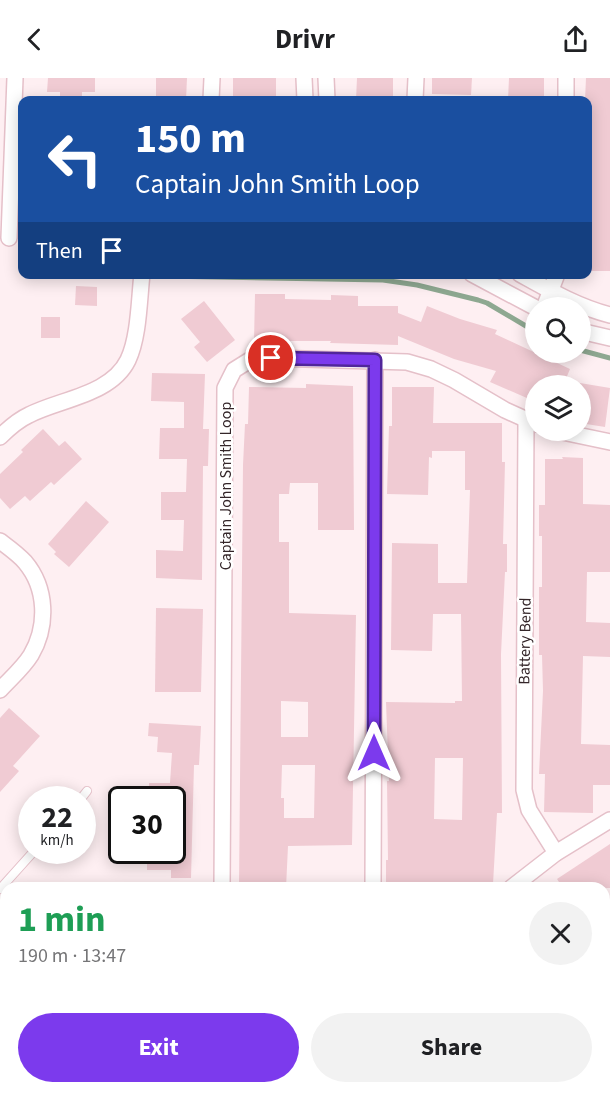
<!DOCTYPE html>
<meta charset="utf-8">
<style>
body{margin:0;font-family:"Source Sans 3",sans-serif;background:#f2f2f2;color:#202124;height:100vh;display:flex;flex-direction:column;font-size:22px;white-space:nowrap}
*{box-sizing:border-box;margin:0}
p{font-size:20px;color:#757577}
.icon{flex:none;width:33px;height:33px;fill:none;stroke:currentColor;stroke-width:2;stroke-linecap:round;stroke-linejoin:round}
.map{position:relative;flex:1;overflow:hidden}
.details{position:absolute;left:0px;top:804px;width:610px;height:212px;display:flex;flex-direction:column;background:#fff;border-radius:18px 18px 0 0;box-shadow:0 3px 15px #0003}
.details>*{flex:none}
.hud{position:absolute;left:18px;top:18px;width:574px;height:183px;border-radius:12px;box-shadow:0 3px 15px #0003;background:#1a4fa0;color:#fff;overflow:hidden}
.tools{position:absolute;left:525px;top:219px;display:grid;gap:12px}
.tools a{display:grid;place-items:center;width:66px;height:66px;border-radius:50%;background:#fff;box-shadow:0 3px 15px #0003;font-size:30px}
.speed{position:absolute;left:18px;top:708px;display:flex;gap:12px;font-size:30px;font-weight:700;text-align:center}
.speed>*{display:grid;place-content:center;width:78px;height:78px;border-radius:50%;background:#fff;box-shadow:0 3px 15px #0003;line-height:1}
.speed small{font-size:15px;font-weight:400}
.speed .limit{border:3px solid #111;border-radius:9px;background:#fff;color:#111}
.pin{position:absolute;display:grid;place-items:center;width:51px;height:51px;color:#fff;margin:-26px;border:3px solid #fff;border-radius:50%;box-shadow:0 2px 6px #0007}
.me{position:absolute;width:66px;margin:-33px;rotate:0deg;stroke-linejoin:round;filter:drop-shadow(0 0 4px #0008)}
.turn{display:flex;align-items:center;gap:21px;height:126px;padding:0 18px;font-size:27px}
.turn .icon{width:78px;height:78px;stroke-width:2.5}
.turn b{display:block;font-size:42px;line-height:51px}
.then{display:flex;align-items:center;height:57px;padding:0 18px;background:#0003;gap:12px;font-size:22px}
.round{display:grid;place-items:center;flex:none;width:63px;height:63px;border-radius:32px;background:#f2f2f2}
.overview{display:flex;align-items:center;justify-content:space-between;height:102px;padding:0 18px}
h1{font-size:36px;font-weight:700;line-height:45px;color:#1e9e55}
.cta{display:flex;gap:12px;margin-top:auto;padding:12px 18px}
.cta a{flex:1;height:69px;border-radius:36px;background:#7c3aed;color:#fff;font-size:24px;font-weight:700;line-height:69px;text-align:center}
.cta a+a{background:#f2f2f2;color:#202124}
header{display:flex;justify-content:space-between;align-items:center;height:78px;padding:0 18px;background:#fff;font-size:27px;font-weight:700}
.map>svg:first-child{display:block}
.green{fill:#cde8cf}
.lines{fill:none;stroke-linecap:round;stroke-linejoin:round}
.stream{stroke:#8ea891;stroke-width:5}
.building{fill:#f0cbd3;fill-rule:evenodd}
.service-casing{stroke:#e5c0c9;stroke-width:10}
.minor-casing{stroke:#e5c0c9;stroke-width:18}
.service{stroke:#fff;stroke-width:8}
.minor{stroke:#fff;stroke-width:15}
.route-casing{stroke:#51269a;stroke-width:15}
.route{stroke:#7c3aed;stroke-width:10}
.labels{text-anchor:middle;stroke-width:5;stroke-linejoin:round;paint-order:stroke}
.street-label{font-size:16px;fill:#342629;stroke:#fff}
</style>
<header><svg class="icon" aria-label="back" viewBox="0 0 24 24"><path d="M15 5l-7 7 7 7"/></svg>Drivr<svg class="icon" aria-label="share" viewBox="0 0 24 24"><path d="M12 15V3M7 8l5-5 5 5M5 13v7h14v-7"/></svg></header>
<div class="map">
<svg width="610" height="1015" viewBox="0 0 610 1015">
<rect width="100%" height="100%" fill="#feeff2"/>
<polygon class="green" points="605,906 610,912 610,1015 469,1015 474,1010 604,1010"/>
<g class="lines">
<g class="stream">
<polyline points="162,198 383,202 417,207 478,222 487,225 536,254"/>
<polyline points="580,272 610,280"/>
</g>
</g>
<g class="building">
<polygon points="48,0 95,0 95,14 82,14 82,20 60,19 60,14 47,14"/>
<polygon points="156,0 187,0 186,22 156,22"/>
<polygon points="233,0 276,0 276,22 233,21"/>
<polygon points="357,0 393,0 393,22 356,22"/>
<polygon points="432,0 472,0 471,17 432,16"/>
<polygon points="509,0 544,0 544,22 508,22"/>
<polygon points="586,0 610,0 610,193 588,193 588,22 585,22"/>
<polygon points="76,208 97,209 97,228 75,227"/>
<polygon points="255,216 285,216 285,221 331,222 331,217 358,218 358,228 398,228 398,235 421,244 427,228 460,241 497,252 495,256 570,291 563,308 536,308 536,324 490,304 496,293 454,281 398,258 398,267 330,265 331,263 254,263"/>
<polygon points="204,223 235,262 207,284 194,269 200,264 181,241"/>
<rect x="41" y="239" width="19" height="21"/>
<polygon points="152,295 205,296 203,351 209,351 208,388 203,388 202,502 156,500 156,472 183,473 184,442 161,442 161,414 186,414 187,381 159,381 160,350 184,350 184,324 151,323"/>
<polygon points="580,305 610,310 605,349 580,345"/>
<path d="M 306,306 L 353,308 L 354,452 L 318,452 L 318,405 L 290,405 L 289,416 L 279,416 L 279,464 L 289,464 L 289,535 L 356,537 L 352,767 L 288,768 L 286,810 L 239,809 L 243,387 L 245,346 L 248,346 L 249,309 L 306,310 ZM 281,623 L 308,624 L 308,659 L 281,659 ZM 282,687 L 315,687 L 314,740 L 284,740 L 284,720 L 281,720 Z"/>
<path d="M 392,309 L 434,309 L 433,345 L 502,345 L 502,384 L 505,384 L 503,466 L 507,466 L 507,494 L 505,494 L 501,576 L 502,735 L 497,735 L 493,806 L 434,805 L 434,810 L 386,810 L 386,782 L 388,782 L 387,703 L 389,703 L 386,624 L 455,625 L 455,623 L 462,623 L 461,536 L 433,536 L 432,573 L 391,572 L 392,465 L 438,466 L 438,505 L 467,505 L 470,412 L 465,412 L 465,373 L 432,373 L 432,380 L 429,379 L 428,417 L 387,416 L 389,348 L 392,348 ZM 435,680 L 463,680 L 462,742 L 434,741 Z"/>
<polygon points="43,351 59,368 65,363 82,381 54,407 51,404 30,423 25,418 10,431 0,420 0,396 23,374 21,372"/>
<polygon points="562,379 583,380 583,426 610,427 610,494 587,494 586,544 610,545 610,579 583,578 581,666 610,667 610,707 593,707 593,735 544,734 545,696 539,696 543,613 542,577 539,577 539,509 542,509 542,458 539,458 539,427 545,427 545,381 563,381"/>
<polygon points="86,423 109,444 69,489 54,476 56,474 48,466"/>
<polygon points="156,530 203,531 201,614 155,614"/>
<polygon points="9,630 40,658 13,688 19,693 0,714 0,640"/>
<polygon points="149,645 201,648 199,687 194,687 191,800 171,800 171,792 147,792 147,772 172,772 175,734 172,734 172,722 149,722 149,705 170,705 172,675 157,674 158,659 148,658"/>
<polygon points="610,766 610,810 563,810 557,801"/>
</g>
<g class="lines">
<defs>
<g id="service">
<polyline points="80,722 87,713"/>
<polyline points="0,811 35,772"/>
</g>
<g id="minor">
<polyline points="304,0 305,22"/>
<polyline points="326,0 327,22"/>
<polyline points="211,22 212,0"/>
<polyline points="415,22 416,0"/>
<polyline points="566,22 566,0"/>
<polyline points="9,160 15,0"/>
<polyline points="472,196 536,230"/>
<path d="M 520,196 C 549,212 578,229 610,237"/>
<polyline points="544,230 557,196"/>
<polyline points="580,253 610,260"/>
<polyline points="526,343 524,712 529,732 556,775"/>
<polyline points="553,352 610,364"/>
<path d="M 0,359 C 9,350 18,342 29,337 C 60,321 111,317 128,282 C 139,259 139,222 142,196"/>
<path d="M 0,463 C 8,469 18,476 25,484 C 47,510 48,548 31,577 C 23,590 10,601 0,612"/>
<polyline points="222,810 225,310 234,292 250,282 271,280 407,284 431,291 454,302 505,332 536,346"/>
<polyline points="373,810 375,282"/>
<polyline points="511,810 556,775 610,742"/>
<polyline points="604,881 610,877"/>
<polyline points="211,1015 216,1010"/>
<polyline points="468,1015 474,1010"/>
</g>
</defs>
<use href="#service" class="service-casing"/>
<use href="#minor" class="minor-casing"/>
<use href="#service" class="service"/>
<use href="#minor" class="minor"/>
</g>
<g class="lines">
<defs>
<polyline id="route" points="271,280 375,282 374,675"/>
</defs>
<use href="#route" class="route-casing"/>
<use href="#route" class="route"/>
</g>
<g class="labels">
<g class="street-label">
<text transform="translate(225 408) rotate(-90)" y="6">Captain John Smith Loop</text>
<text transform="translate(524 563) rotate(-89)" y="6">Battery Bend</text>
</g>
</g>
</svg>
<div class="tools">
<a><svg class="icon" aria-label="search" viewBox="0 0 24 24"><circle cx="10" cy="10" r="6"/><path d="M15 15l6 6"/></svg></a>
<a><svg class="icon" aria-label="layers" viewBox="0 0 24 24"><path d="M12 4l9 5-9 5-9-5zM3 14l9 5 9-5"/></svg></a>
</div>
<div class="speed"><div>22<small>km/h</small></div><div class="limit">30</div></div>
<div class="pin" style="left:271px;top:280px;background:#d93025"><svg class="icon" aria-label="arrive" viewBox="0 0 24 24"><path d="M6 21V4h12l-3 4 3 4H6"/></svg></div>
<svg class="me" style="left:374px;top:675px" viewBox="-20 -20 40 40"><path d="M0-17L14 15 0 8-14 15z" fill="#7c3aed" stroke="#fff" stroke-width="4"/></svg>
<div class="hud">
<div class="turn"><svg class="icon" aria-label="left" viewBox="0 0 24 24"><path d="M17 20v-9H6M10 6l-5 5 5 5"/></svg><div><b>150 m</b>Captain John Smith Loop</div></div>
<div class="then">Then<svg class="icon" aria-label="arrive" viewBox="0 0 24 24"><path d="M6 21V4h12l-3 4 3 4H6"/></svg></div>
</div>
<section class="details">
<div class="overview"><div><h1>1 min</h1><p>190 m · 13:47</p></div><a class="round"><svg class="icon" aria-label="close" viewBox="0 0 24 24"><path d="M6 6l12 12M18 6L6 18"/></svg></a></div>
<div class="cta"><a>Exit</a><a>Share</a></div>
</section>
</div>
